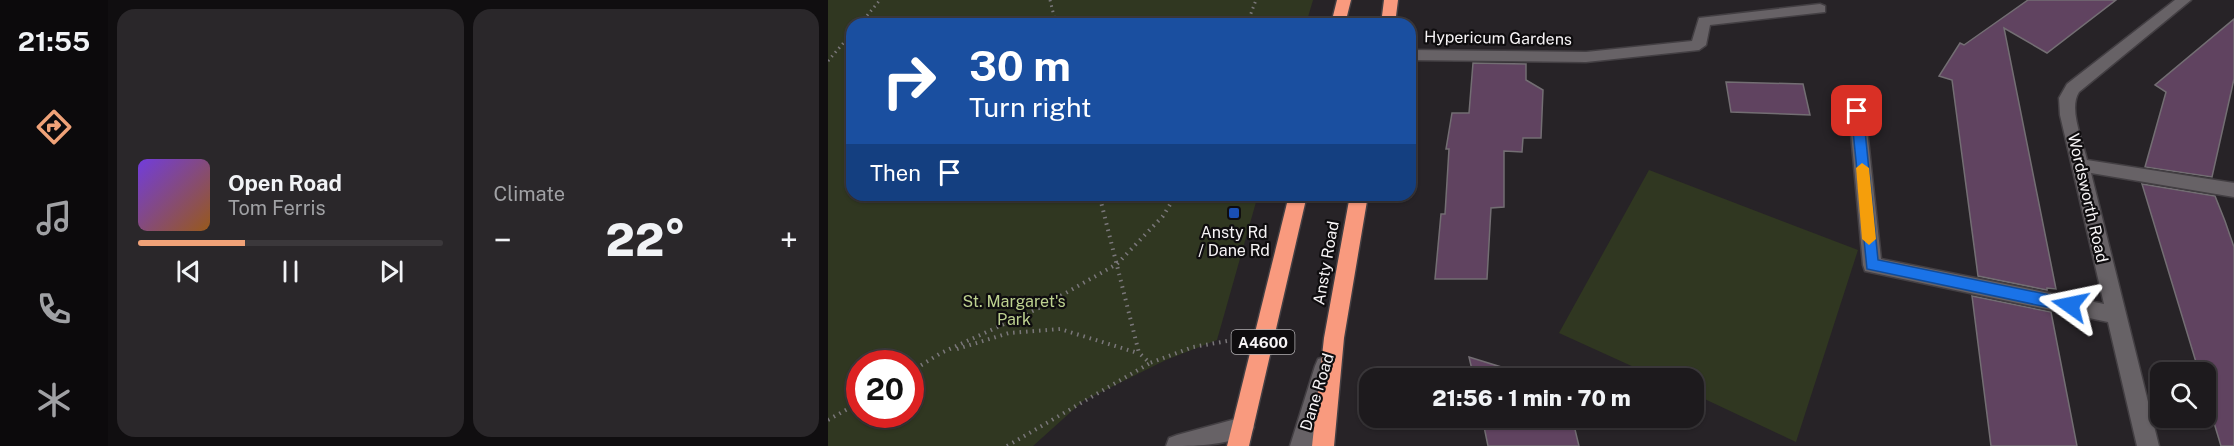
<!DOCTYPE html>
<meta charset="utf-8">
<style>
:root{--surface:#1d1a1d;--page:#2a272a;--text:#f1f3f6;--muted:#a0a1a4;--line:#3b383b;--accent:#f0a278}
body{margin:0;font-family:"Public Sans",sans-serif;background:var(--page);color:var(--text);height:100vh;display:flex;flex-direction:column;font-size:22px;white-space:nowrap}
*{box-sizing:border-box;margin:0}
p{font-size:20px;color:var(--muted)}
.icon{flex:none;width:33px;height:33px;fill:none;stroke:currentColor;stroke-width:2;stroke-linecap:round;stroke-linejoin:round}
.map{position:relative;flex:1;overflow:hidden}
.side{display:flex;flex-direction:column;gap:9px;padding:9px;background:#100e10;width:720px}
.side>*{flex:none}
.hud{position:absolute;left:18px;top:18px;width:570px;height:183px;border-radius:18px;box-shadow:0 2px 4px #0004,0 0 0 2px var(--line);background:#1a4fa0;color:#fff;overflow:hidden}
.buttons{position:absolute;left:1322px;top:362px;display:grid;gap:12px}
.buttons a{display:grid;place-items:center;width:66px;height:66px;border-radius:12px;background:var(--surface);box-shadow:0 2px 4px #0004,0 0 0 2px var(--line);font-size:30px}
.speed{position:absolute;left:18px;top:350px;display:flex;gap:12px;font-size:30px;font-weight:700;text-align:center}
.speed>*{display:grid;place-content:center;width:78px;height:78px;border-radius:50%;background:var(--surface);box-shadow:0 2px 4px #0004,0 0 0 2px var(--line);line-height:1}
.speed .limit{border:9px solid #d22;background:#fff;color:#111}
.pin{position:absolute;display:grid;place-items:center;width:51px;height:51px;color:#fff;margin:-26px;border-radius:12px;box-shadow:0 3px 9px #0006}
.me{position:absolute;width:66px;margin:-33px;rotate:282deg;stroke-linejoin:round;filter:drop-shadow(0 0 4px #0008)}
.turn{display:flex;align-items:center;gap:21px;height:126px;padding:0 24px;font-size:27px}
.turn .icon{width:78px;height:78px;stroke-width:2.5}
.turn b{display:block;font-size:42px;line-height:51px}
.then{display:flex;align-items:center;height:57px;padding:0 24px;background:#0003;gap:12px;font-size:22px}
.big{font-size:45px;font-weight:800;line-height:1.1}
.side .tile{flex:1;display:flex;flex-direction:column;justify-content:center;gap:9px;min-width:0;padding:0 21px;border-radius:18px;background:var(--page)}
.song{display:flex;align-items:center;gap:18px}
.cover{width:72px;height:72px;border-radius:9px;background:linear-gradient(135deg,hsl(260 70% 55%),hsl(30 70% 35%))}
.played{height:6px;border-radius:3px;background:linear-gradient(90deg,var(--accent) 35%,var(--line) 35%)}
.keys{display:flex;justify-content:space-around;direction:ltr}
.heat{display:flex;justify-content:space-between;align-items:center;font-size:33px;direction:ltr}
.side .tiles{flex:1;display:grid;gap:9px;grid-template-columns:repeat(2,1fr)}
.trip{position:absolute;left:531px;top:368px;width:345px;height:60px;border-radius:18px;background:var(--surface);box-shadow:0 2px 4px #0004,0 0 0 2px var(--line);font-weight:800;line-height:60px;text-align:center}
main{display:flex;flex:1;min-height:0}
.tabs{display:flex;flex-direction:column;width:108px;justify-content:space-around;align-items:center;background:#0c0a0c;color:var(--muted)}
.tabs .icon{width:42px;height:42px}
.tabs .active{color:var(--accent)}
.tabs b{font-size:27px;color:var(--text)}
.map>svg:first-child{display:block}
.green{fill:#303721;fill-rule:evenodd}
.building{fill:#604360;stroke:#736e73;stroke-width:1.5}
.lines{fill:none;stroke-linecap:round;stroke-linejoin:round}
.minor-casing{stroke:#433f43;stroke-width:3}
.highway-casing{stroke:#433f43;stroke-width:3}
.path-far1{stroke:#7a777a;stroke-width:3;stroke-dasharray:1.5 4;stroke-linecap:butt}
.path{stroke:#7a777a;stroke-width:4;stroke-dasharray:1.5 5;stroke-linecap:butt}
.minor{fill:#676266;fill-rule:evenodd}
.highway{fill:#f99a7e;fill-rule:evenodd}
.route{fill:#1a73e8;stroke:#114b97;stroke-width:1.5}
.slow{fill:#f59e0b}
.transit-dot{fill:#1a4fb4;stroke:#0f0d0f;stroke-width:2}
.labels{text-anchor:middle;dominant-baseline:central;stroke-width:4.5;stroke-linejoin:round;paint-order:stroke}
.shield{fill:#0f0d0f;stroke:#b1afb1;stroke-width:1.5}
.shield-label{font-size:15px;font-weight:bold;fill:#f7f4f6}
.street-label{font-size:16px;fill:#f7f4f6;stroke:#0f0d0f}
.poi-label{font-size:16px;fill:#f7f4f6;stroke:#0f0d0f}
.park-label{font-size:16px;fill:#bed290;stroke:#0f0d0f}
</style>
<main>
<nav class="tabs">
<b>21:55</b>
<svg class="icon active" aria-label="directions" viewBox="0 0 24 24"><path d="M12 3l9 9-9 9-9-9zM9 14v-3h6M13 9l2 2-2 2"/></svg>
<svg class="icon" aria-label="music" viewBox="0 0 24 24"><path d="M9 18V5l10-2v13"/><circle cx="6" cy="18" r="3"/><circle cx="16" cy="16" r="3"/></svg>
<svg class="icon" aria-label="phone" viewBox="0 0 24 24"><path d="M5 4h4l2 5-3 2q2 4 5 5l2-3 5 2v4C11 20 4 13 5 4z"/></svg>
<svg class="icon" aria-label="climate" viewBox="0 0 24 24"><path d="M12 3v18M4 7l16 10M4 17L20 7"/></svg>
</nav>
<section class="side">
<div class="tiles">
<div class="tile">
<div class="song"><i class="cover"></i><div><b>Open Road</b><p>Tom Ferris</p></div></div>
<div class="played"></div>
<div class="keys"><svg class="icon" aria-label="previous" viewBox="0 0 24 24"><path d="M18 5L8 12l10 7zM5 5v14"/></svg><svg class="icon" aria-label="pause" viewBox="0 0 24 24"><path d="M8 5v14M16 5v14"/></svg><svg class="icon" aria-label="next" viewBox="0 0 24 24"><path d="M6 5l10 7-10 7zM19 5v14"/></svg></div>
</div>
<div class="tile"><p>Climate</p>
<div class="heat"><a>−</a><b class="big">22°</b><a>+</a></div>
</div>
</div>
</section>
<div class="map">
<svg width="1406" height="446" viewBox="0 0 1406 446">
<rect width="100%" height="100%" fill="#272327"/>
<g class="green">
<path d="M0 0H485L478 24H24V195H430L389 340 338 360 255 401 205 446H0ZM32 363H82V414H32Z"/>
<polygon points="821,170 1030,250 968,442 866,394 866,378 830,378 731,333"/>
</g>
<g class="building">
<polygon points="1200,0 1288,0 1219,53 1176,28 1228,289 1219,288 1219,290 1150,276 1124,80 1111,76 1132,43 1136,45"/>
<polygon points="1406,19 1406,79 1384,177 1317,167 1338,92 1327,85"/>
<polygon points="645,63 698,64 698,80 715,90 713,138 695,138 694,152 676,151 676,207 663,208 659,279 607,279 613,214 617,214 621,149 618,149 624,113 641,113"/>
<polygon points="898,82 975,84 982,115 903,112"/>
<polygon points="1314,184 1387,196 1397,221 1406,247 1406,446 1393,446 1377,393 1377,372 1371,372"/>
<polygon points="1144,296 1223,312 1249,446 1163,446"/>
<polygon points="641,357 709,378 646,378"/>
<polygon points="654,417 744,417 751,446 660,446"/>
</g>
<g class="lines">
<g class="minor-casing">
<g id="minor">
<path d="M1347 0H1363L1251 92C1240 109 1255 141 1259 160L1406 183V197L1263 173 1331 446H1309L1280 322 1037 271 1035 265 1021 111 1029 105 1037 111 1053 259 1276 304 1232 115 1231 98 1239 84Z"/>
<polygon points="992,4 997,6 997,12 882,25 878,45 871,50 758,62 582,60 582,50 758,52 864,41 871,18"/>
<polygon points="497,357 504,359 507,366 484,446 462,446 487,366 490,359"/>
<path d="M415 417 423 420 426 427 423 434C394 446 368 446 338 446L341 438 349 435Z"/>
</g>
</g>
<g class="highway-casing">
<g id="highway">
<polygon points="509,0 523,0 517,24 503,24"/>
<polygon points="556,0 570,0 567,24 553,24"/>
<polygon points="461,195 479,195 421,446 399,446"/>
<polygon points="522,195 540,195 516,338 506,446 484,446 496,338"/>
</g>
</g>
<g class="path-far1">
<polyline points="222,0 228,24"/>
<polyline points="32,24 52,0"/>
<polyline points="419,24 428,0"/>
<polyline points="0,61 24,33"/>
<polyline points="271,195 272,200"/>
<polyline points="345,200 348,195"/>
</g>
<g class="path">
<polyline points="272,198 311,353 322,363 365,347 405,340"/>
<polyline points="129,349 181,333 232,329 310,353"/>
<polyline points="82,372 113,353 211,308 289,264 335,216 346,198"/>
<polyline points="0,420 32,402"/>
<polyline points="179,446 322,363"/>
</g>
<use href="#minor" class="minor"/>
<use href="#highway" class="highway"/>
</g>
<polygon class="route" points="1029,106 1035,111 1050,260 1242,299 1249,305 1247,310 1242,312 1039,269 1023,111"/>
<polygon class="slow" points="1034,163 1041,168 1048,239 1041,245 1034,239 1028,168"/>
<rect class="transit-dot" x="400" y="207" width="12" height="12" rx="3"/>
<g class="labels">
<rect class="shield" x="403.5" y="330" width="63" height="24" rx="4.5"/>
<g class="shield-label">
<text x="435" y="342">A4600</text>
</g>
<g class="street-label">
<text transform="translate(670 38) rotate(1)">Hypericum Gardens</text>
<text transform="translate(1260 198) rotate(77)">Wordsworth Road</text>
<text transform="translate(498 263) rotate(-80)">Ansty Road</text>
<text transform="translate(489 392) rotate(-73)">Dane Road</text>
</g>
<g class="poi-label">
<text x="406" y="232">Ansty Rd<tspan x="406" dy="18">/ Dane Rd</tspan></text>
</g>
<g class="park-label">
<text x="186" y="301">St. Margaret's<tspan x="186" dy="18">Park</tspan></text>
</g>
</g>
</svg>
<div class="buttons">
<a><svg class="icon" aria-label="search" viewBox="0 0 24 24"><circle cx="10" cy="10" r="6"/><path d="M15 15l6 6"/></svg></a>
</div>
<div class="speed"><div class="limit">20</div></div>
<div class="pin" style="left:1029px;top:111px;background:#d93025"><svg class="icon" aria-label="arrive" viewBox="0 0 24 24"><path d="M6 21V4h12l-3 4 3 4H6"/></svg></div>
<svg class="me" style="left:1242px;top:305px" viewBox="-20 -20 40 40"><path d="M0-17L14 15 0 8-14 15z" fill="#1a73e8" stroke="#fff" stroke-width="4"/></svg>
<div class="trip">21:56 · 1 min · 70 m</div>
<div class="hud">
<div class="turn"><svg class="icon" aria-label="right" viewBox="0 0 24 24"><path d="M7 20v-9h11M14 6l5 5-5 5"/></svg><div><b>30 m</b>Turn right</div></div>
<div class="then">Then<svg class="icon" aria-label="arrive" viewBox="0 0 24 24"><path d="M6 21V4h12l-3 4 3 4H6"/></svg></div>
</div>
</div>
</main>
